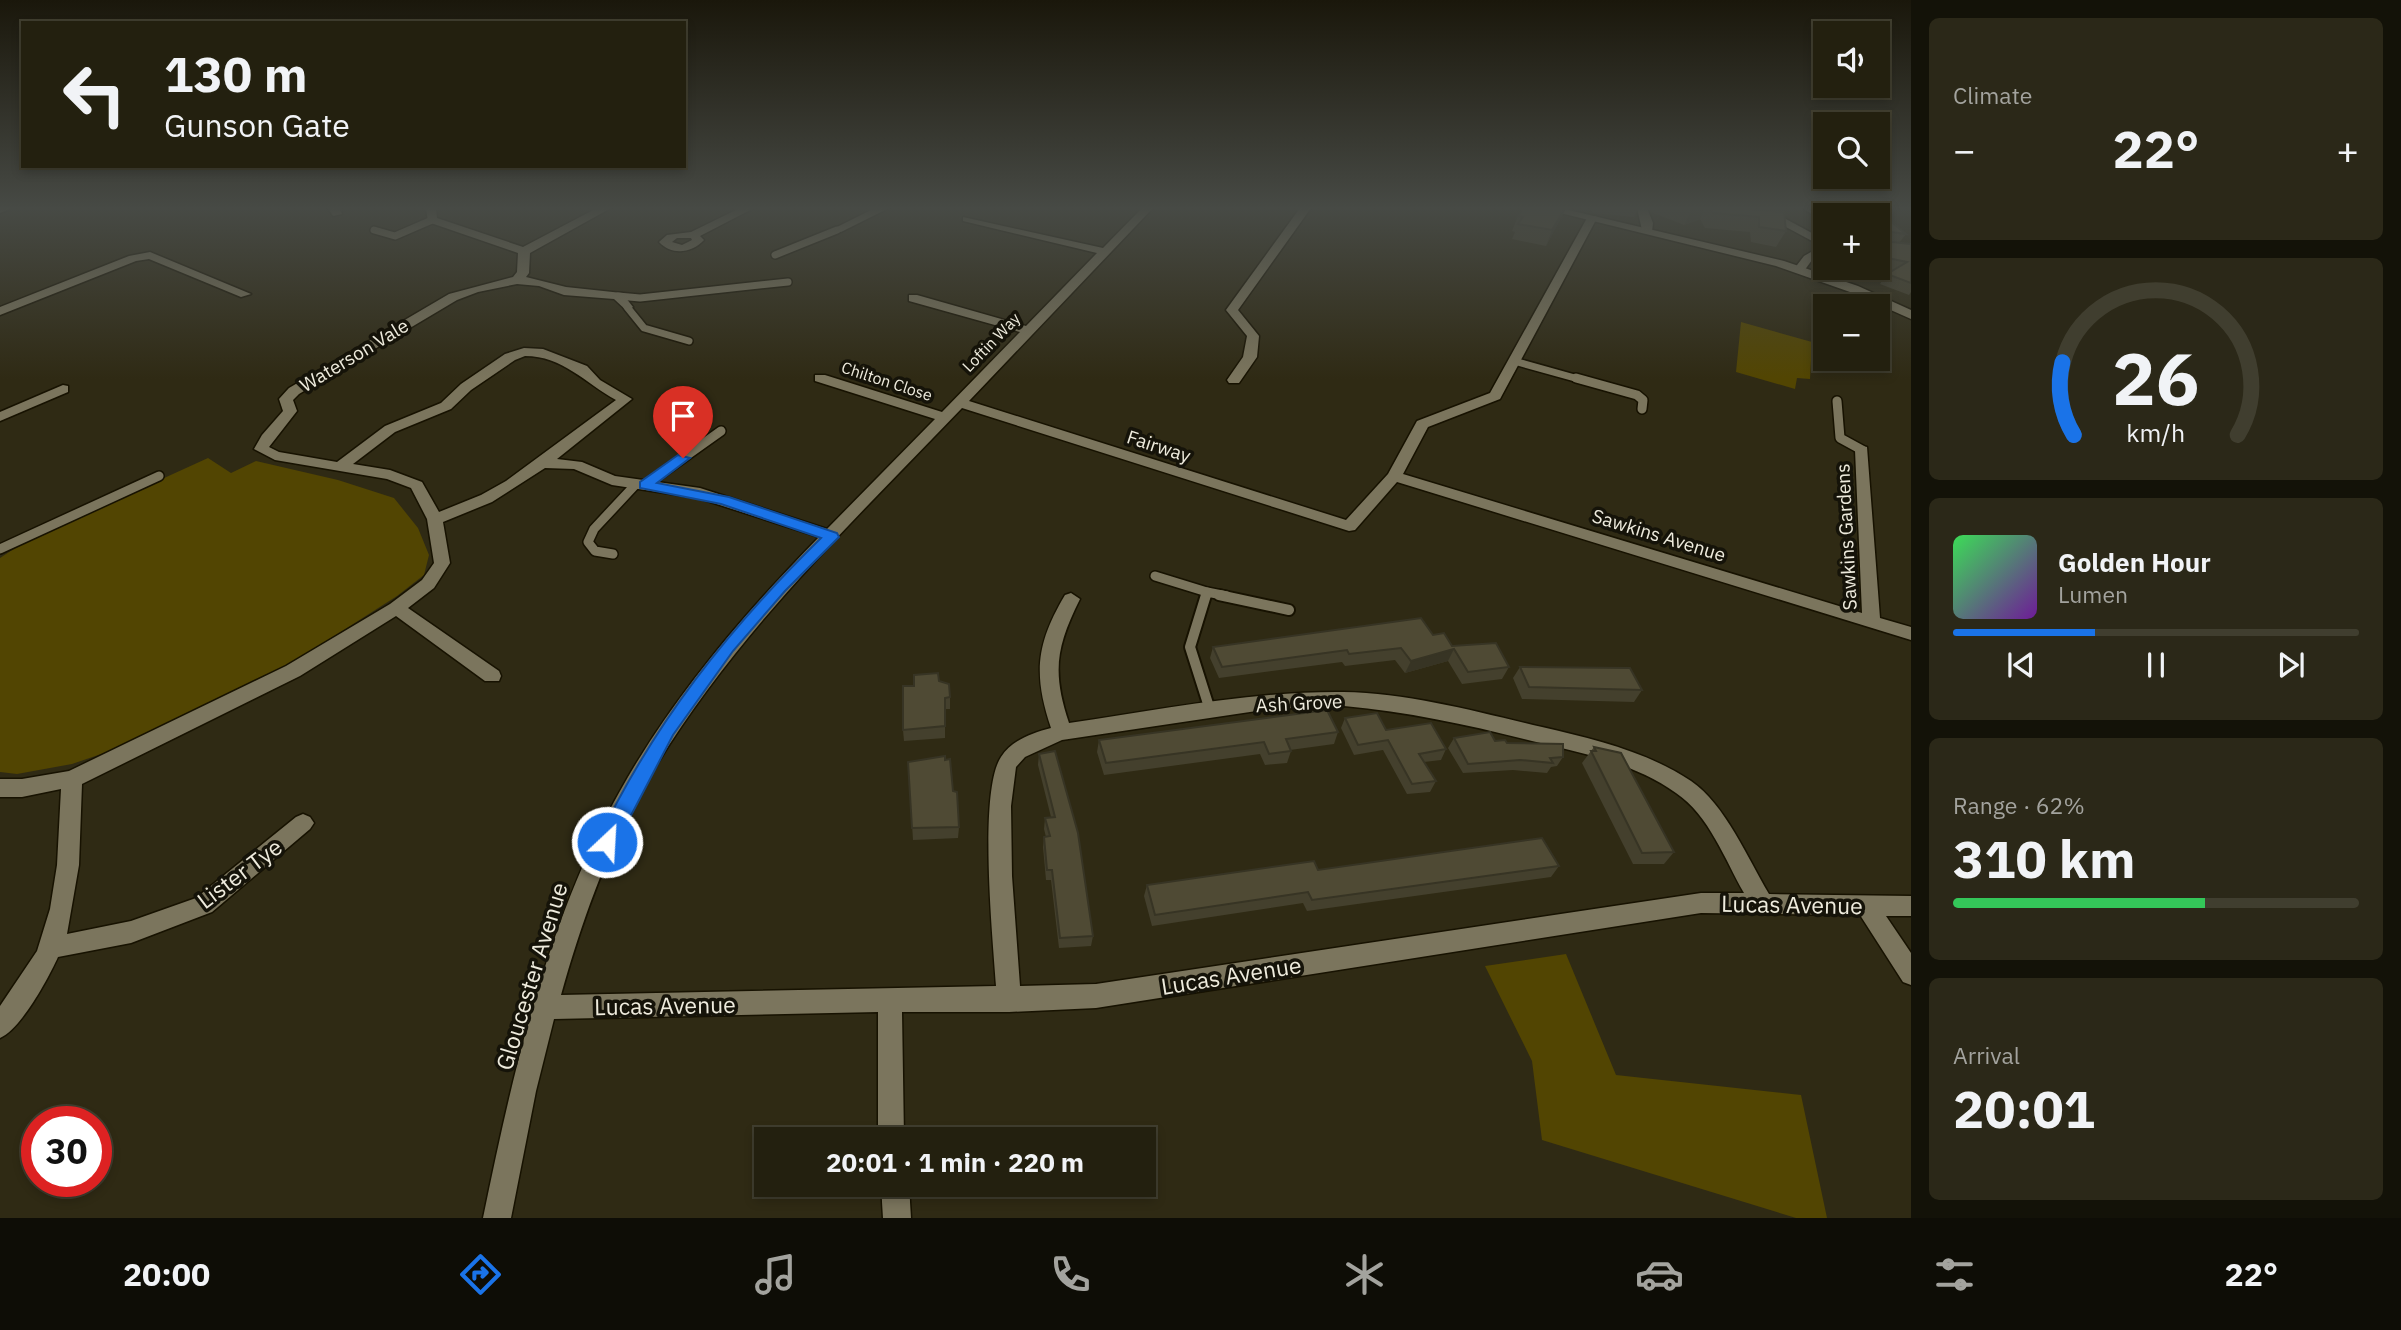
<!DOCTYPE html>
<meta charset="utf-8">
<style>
:root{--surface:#23200f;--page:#2b2818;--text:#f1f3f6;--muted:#a3a39e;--line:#403e2f;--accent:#1a73e8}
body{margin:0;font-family:"IBM Plex Sans",sans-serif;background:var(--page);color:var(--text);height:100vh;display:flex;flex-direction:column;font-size:26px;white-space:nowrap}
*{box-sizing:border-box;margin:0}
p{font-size:23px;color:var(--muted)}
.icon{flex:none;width:38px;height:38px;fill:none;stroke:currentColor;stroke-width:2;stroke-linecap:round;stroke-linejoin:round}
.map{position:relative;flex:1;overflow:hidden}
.drawer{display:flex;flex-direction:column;gap:18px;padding:18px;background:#131208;width:490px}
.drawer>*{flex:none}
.banner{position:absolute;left:21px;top:21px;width:665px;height:147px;border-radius:0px;box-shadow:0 4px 10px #0003,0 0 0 2px var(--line);background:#23200f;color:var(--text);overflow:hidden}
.tools{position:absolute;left:1813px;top:21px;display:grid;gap:14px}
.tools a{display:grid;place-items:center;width:77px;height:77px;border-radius:0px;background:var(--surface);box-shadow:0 4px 10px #0003,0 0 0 2px var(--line);font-size:35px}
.speed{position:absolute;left:21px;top:1106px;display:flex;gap:14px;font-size:35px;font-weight:700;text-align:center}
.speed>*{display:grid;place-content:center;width:91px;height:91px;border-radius:50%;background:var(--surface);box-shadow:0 4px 10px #0003,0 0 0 2px var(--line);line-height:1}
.speed .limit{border:10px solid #d22;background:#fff;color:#111}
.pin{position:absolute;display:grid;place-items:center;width:60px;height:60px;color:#fff;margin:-72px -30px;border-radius:50% 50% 50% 0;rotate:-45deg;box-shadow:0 0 7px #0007}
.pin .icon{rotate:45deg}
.me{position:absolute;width:77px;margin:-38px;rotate:25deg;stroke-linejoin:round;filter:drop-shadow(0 0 5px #0008)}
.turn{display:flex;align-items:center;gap:24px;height:147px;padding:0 28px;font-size:32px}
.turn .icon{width:91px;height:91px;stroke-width:2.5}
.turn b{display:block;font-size:49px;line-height:60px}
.big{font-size:52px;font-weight:700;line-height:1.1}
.drawer .widget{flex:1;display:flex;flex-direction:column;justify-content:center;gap:10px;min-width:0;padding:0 24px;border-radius:10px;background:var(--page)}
.drawer .dial{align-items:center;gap:0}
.dial svg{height:182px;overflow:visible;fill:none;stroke:var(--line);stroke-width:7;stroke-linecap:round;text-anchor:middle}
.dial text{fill:var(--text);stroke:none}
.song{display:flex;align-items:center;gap:21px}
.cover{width:84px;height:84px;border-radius:10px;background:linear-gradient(135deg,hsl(130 70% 55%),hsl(280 70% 35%))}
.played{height:7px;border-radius:4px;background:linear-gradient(90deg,var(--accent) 35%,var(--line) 35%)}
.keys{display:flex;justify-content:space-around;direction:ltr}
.heat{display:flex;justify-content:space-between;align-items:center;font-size:38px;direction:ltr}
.charge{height:10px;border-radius:5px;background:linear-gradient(90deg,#34c759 62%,var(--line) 0)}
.trip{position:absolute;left:754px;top:1127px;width:402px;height:70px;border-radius:0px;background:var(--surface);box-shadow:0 4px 10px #0003,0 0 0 2px var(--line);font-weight:700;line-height:70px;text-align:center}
.tabs{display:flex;height:112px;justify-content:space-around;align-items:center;background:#0e0d06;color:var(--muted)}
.tabs .icon{width:49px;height:49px}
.tabs .active{color:var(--accent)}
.tabs b{font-size:32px;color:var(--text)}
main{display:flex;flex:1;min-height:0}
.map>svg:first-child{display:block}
.green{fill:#524502}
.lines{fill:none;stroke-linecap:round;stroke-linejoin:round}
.service-far2-casing{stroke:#171201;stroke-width:10}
.service-far1-casing{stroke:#171201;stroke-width:12}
.service-casing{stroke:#171201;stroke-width:14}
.minor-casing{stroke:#171201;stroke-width:3}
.secondary-casing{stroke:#171201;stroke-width:3}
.service-far2{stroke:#7b755d;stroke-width:7}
.service-far1{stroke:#7b755d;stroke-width:9}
.service{stroke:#7b755d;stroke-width:10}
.minor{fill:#7b755d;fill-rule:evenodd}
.secondary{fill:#7b755d;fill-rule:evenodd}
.wall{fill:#44402d}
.shaded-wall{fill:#373424}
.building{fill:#4f4a34;stroke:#373424;stroke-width:2}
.route{fill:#1a73e8;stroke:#114b97;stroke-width:2}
.labels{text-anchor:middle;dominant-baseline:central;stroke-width:7;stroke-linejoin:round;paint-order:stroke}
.far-street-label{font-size:16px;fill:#eeebdd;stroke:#151309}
.street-label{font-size:19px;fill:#eeebdd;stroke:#151309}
.near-street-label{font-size:23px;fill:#eeebdd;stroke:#151309}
</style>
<main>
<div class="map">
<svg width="1911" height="1218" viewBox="0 0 1911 1218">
<rect width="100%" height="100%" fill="#2f2a14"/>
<g class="green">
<polygon points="1741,322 1812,342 1810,379 1797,378 1795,389 1736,372"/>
<polygon points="208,458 231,473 256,461 338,480 394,498 418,528 429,555 424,575 397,596 289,665 116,749 72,764 17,774 0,772 0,558 26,541"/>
<polygon points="1566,954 1616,1075 1801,1095 1827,1218 1796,1218 1542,1140 1532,1061 1485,966"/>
</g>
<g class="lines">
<g class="service-far2-casing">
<g id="service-far2">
<polyline points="1773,216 1825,244"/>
<polyline points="374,230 395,236 432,220"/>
<polyline points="775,255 837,230"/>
<polyline points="618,296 640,298 788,282"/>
<polyline points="627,307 644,328 689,341"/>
<polyline points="1514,361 1582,380"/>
</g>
</g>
<g class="service-far1-casing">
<g id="service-far1">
<polyline points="1576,378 1637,395 1643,400 1642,409"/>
<polyline points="1837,401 1840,438 1862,450"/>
<polyline points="645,485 721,431"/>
<polyline points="0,549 159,476"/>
<polyline points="613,554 595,551 588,542 594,529 636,484"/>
<polyline points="1155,576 1207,592"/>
<polyline points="1206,596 1207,592 1227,596"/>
</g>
</g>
<g class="service-casing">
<g id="service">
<polyline points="1206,595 1190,647 1210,710"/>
<polyline points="1219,595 1289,610"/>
</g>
</g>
<g class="minor-casing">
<g id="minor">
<polygon points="328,208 339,208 342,214 333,216"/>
<path d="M426 208H436L437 218 523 247 597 208H611L530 253 529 273 526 277 566 287 622 293 633 307 627 311 614 299 564 295 539 286 517 284 478 292 457 300 299 394 293 400 297 411 269 447 279 452 337 462 385 426 441 403 461 384 505 354 524 348 543 349 587 366 600 380 632 399 557 459 582 462 615 476 700 488 827 529 935 419 815 381V375H825L942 412 1020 332 909 301V295H917L1026 326 1097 253 963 221V217L1103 248 1142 208H1153L969 401 1346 520 1388 474 1417 421 1490 393 1587 218 1596 216 1597 218 1500 399 1428 427 1403 474 1862 613 1855 450 1862 446 1867 447 1880 618 1911 627V640L1397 482 1355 530 1349 531 962 408C847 528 726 642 643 788 606 852 581 924 561 995L996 986C993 940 978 792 1001 757 1012 740 1032 733 1051 728 1033 674 1036 644 1065 595L1071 593 1080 599C1056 647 1052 672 1069 723 1159 710 1252 691 1343 692 1410 693 1477 712 1542 727 1593 739 1646 751 1691 781 1725 804 1748 859 1769 894L1911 896V916H1886L1911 953V985L1903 982 1860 915 1701 913 1096 1008 1009 1012H902L904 1139H878V1012L554 1019 536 1091 511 1218H483C514 1067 549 911 628 777 680 688 747 611 819 537L698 498 612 485 574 469 545 468 492 502 443 522 450 563 434 588 408 608 499 671 501 676 499 681H485L396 616 300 676 82 784 79 865 67 934 131 921 196 898 296 817 303 814 310 817 314 823 310 829 212 912 131 943 58 957C48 979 21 1029 0 1038V1006L37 951 50 909 57 865 61 789 22 797H0V779H22L69 771 286 666 390 604 422 580 434 563 427 519 411 488 387 479 275 460 254 449 262 435 283 411 279 399 289 388 449 294 513 277 517 272 518 253 428 222ZM525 356C563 356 585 383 616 400L506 481 481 495 439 512 422 482 390 470 353 464 395 432 451 409 471 390 515 360ZM1344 706C1409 712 1469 725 1532 741 1582 753 1634 763 1676 793 1709 815 1725 860 1744 893H1701L1096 984 1020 986 1012 876 1011 806 1016 767 1025 757 1062 740 1270 709Z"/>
<path d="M740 208H754L700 236 704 240C692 253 672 256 659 242L667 235 691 232ZM677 238H691L692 240 682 245 672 242Z"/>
<polygon points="875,208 889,208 841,232 831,230"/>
<polygon points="1300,208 1311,208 1238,310 1259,336 1257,357 1239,383 1229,383 1227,380 1243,357 1247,336 1226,310"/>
<polygon points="1637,208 1647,208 1653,223 1652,232 1642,230"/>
<polygon points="1802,208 1815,208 1827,215 1825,222"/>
<polygon points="1825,244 1825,252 1812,260 1804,271 1796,271 1794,269 1804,256"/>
<polygon points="150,252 251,294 241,297 149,259 136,261 0,315 0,307 129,256"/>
<polygon points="63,385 68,386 68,392 0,421 0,412"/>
<polygon points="881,1185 909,1185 911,1218 883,1218"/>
</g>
</g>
<g class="secondary-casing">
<g id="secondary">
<polygon points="0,208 12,208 0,213"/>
<polygon points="1540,208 1560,208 1784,261 1858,286 1911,310 1911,319 1850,292 1776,266"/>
</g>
</g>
<use href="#service-far2" class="service-far2"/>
<use href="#service-far1" class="service-far1"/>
<use href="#service" class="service"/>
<use href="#minor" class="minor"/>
<use href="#secondary" class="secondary"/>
</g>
<g class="wall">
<polygon points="1523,208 1566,208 1546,246 1512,239 1515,232 1512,231 1518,216"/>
<polygon points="1590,208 1638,208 1634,217 1593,213"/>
<polygon points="1649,208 1752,208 1753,210 1767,211 1757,208 1778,208 1775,212 1786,231 1776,247 1751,242 1750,232 1705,228 1700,219 1684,225 1651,212"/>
<polygon points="1828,208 1874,208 1906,234 1899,243 1911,244 1911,292 1909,295 1880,284 1887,274 1893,270 1878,268 1878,215 1837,215"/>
<polygon points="1433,635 1452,646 1509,667 1502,679 1462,684 1448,661 1405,673 1395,660 1345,666 1342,662 1219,678 1210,658 1213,647"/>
<polygon points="1520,667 1642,690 1634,702 1522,699 1513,678"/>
<polygon points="939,681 950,697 950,709 945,709 945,738 904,741 903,730 914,686"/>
<polygon points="1345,718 1446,749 1441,760 1424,762 1436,781 1430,792 1407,794 1383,750 1354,755 1341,728"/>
<polygon points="1338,732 1334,744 1290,750 1291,751 1287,763 1265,765 1260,754 1104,775 1097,752 1099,740"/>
<polygon points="1454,738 1507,743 1563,757 1557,766 1551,767 1547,773 1513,770 1463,773 1448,748"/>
<polygon points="1594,747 1674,852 1664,864 1633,864 1582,763"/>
<polygon points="1039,754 1093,936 1091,946 1059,948 1051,880 1046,880 1043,847 1044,837 1046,837 1044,829 1045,818 1051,817 1038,765"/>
<polygon points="945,760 953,791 959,827 958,838 913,840 908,762"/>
<polygon points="1559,866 1551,877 1307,911 1303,903 1152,926 1144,896 1147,885 1318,870"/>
</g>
<g class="shaded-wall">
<polygon points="1565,208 1566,208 1562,216 1546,246 1552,230"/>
<polygon points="1695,208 1705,208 1700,219 1684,225 1692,209"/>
<polygon points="1454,649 1448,661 1405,673 1411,661"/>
</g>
<g class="building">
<polygon points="1523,208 1565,208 1552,230 1518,224 1523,217 1518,216"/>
<polygon points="1710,208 1752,208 1753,210 1784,212 1786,231 1759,227 1759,217 1713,213"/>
<polygon points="1846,208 1874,208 1906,234 1883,231 1883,241 1911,244 1911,283 1887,274 1907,262 1878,256 1878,215 1852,215 1851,212"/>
<polygon points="1421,618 1433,635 1444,633 1452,646 1496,643 1509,667 1468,672 1454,649 1411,661 1401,648 1349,654 1347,650 1222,667 1213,647"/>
<polygon points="1520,667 1630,668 1642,690 1529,687"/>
<polygon points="938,673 939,681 949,684 950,697 945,698 945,726 903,730 903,686 914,686 914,675"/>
<polygon points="1327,710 1338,732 1286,739 1291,751 1269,754 1264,742 1106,763 1099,740"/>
<polygon points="1377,713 1386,730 1431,723 1446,749 1419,754 1436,781 1412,784 1388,740 1358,745 1345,718"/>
<polygon points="1490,732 1495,741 1505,740 1507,743 1563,744 1563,757 1550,758 1553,763 1520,760 1468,764 1454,738"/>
<polygon points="1594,747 1621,753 1674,852 1642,853 1591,751 1596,751"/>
<polygon points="1055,751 1078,833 1093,936 1060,938 1052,870 1047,870 1044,837 1050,836 1045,818 1055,817 1039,754"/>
<polygon points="945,756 945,760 950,759 953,791 957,792 959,827 912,828 908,762"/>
<polygon points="1542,838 1559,866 1312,900 1308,892 1155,915 1147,885 1314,861 1318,870"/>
</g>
<linearGradient id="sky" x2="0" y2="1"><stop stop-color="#1a170b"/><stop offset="0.55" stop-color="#474a45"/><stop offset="1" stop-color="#474a45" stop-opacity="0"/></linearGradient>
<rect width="1911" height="379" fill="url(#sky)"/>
<path class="route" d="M678 455 690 458 657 483 729 497 837 533 839 537 785 591 733 651 673 735 614 848 607 851 600 848 597 842C653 724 728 629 821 538L721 504 640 488V482Z"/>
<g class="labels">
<g class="far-street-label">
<text transform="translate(991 342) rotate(-46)">Loftin Way</text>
<text transform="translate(887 381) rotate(18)">Chilton Close</text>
</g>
<g class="street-label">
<text transform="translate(354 355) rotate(-31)">Waterson Vale</text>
<text transform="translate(1159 446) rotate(18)">Fairway</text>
<text transform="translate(1659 535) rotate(17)">Sawkins Avenue</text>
<text transform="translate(1846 537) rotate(-93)">Sawkins Gardens</text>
<text transform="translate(1299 703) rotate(-3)">Ash Grove</text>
</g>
<g class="near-street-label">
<text transform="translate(239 873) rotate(-37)">Lister Tye</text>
<text transform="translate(1792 904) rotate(1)">Lucas Avenue</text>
<text transform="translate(1231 975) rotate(-9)">Lucas Avenue</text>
<text transform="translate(531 976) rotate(-73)">Gloucester Avenue</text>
<text transform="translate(665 1005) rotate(-1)">Lucas Avenue</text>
</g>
</g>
</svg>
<div class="tools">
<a><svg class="icon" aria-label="sound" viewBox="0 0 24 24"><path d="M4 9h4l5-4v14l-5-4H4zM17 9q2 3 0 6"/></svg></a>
<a><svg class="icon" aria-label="search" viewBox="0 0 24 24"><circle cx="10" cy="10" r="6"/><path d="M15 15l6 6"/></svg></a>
<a>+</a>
<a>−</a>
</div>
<div class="speed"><div class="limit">30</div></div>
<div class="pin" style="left:683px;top:458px;background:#d93025"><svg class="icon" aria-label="arrive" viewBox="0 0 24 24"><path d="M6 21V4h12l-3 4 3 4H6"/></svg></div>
<svg class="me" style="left:607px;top:842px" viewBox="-20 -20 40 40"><circle r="17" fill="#1a73e8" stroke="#fff" stroke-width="3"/><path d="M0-11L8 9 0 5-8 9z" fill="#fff"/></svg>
<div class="trip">20:01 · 1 min · 220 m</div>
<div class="banner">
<div class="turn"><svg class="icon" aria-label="left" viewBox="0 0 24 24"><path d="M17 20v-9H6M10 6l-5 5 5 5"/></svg><div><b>130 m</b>Gunson Gate</div></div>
</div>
</div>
<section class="drawer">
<div class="widget"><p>Climate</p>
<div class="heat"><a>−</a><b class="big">22°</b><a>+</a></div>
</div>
<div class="widget dial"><svg viewBox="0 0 100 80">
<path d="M14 69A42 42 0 1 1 86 69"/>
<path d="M14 69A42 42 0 0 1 9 37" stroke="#1a73e8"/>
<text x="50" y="56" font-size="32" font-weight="700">26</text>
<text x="50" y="72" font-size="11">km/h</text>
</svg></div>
<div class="widget">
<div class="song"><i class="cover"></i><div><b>Golden Hour</b><p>Lumen</p></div></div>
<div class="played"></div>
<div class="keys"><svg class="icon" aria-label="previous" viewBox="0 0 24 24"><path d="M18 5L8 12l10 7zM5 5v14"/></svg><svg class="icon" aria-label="pause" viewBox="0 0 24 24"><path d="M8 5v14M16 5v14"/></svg><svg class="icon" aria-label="next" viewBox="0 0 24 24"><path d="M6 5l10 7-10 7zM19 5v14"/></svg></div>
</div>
<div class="widget"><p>Range · 62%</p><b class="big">310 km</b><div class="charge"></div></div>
<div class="widget"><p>Arrival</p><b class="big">20:01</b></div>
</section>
</main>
<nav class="tabs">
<b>20:00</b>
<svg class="icon active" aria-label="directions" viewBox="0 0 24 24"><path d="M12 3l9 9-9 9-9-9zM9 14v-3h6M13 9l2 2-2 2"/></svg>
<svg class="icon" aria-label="music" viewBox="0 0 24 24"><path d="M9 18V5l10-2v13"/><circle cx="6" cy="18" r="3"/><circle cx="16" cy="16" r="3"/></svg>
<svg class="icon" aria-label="phone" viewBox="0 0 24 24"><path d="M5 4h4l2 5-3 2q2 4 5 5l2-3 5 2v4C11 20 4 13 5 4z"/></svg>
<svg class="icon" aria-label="climate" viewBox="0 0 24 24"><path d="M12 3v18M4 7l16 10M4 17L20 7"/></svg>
<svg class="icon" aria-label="car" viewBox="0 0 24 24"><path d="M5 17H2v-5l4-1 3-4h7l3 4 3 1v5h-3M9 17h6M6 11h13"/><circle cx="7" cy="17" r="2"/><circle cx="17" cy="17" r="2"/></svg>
<svg class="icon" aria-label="filters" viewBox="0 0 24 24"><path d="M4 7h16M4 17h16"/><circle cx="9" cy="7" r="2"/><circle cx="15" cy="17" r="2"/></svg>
<b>22°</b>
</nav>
